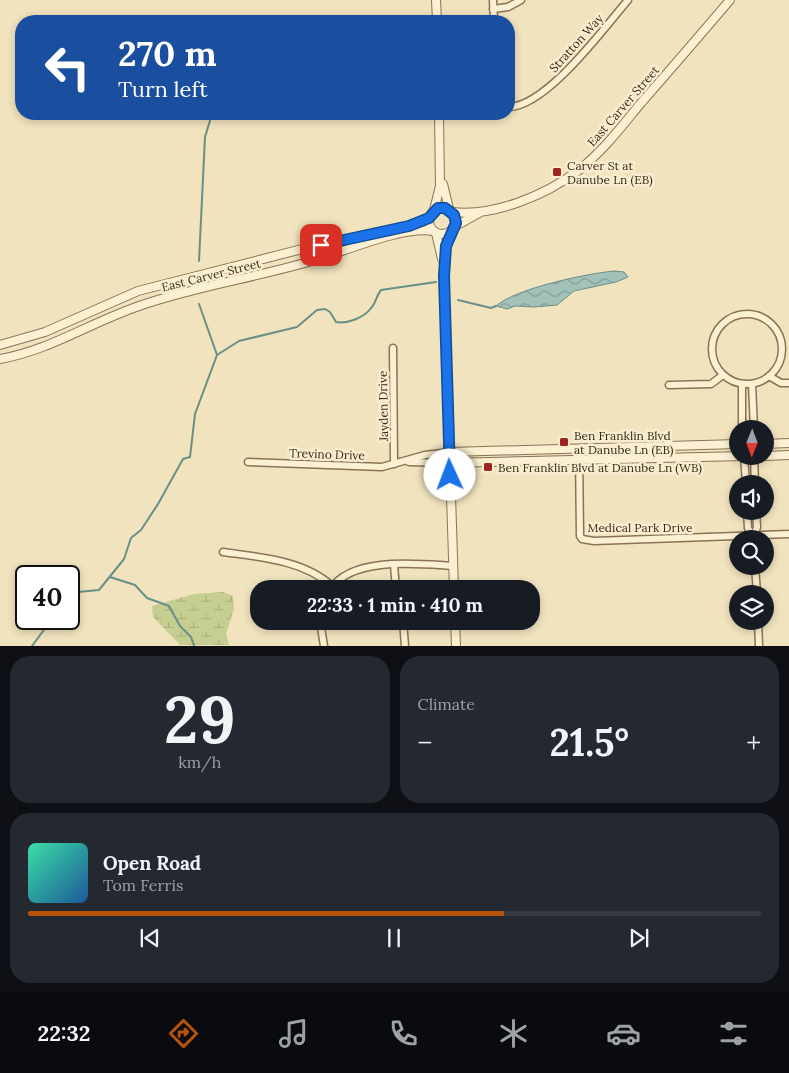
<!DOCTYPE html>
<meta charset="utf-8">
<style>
:root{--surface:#171b24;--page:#242831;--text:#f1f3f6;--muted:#9ea1a6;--line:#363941;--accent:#b45309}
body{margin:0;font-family:Lora,serif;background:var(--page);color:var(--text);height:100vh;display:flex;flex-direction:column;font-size:19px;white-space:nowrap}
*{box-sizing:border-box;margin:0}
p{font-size:16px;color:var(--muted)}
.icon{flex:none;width:28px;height:28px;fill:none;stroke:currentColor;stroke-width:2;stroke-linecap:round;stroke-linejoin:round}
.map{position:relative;height:646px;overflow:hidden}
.sheet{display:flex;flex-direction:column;gap:10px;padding:10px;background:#0d0f14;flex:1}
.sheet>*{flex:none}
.top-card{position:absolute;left:15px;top:15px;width:500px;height:105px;border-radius:20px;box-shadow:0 2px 8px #0003;background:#1a4fa0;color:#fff;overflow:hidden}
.needle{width:32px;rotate:181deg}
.fabs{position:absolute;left:729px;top:420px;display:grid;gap:10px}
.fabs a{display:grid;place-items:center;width:45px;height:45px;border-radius:50%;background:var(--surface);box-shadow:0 2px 8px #0003;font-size:25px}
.speed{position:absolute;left:15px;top:565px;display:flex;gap:10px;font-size:25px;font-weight:700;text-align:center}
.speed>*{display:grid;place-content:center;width:65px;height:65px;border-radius:50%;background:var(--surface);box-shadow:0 2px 8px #0003;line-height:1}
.speed .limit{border:2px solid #111;border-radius:8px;background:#fff;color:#111}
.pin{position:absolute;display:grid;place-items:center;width:42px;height:42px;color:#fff;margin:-21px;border-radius:10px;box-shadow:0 2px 8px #0006}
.me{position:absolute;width:55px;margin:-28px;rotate:358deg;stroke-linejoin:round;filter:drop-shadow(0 0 4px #0008)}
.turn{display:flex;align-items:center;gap:18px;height:105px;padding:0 20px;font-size:22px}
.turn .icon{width:65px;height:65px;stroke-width:2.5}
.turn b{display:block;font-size:35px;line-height:42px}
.big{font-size:38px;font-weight:700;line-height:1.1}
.sheet .card{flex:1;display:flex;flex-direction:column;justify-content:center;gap:8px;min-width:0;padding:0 18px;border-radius:20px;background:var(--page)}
.sheet .dial{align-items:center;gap:0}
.dial b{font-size:65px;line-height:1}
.song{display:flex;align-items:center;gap:15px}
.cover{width:60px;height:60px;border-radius:8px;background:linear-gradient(135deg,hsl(160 70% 55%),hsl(210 70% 35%))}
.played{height:5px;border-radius:2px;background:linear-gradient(90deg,var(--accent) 65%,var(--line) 65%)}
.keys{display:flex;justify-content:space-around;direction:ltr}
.heat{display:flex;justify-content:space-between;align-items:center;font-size:28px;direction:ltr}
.sheet .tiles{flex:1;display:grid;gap:10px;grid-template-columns:1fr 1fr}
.card:last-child{grid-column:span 2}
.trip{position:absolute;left:250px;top:580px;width:290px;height:50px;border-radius:20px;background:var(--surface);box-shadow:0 2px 8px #0003;font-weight:700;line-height:50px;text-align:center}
.menu{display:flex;height:80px;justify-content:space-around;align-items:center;background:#090b0e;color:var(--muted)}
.menu .icon{width:35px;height:35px}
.menu .current{color:var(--accent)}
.menu b{font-size:22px;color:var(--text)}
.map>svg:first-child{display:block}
.wetland{fill:url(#wetland-marsh)}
.water{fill:url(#water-waves);stroke:#689087}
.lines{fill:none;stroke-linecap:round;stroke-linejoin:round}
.stream{stroke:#689087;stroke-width:2}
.minor-casing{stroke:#8a7355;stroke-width:9}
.tertiary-casing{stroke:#8a7355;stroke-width:10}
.minor{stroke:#fbf0d1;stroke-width:6}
.tertiary{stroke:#fbf0d1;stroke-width:8}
.route-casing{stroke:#114b97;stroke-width:12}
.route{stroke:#1a73e8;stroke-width:9}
.poi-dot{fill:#9d2421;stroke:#f8edce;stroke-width:2}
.labels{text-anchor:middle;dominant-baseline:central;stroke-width:5;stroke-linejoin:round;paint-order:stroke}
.street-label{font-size:12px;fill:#382a1b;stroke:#f8edce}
.poi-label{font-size:12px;fill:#382a1b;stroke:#f8edce;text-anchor:start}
</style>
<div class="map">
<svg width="789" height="646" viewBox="0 0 789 646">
<defs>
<pattern id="wetland-marsh" width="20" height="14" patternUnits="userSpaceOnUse" patternTransform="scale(1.25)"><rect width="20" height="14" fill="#c6cf91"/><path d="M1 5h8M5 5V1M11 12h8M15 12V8" fill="none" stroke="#abb27c"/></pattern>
<pattern id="water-waves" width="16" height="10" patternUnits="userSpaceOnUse" patternTransform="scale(1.25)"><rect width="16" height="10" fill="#a2c2b9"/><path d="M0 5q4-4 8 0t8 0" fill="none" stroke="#859e96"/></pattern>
</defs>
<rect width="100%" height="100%" fill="#f1e3be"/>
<polygon class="wetland" points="223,592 233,596 234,609 226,634 229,645 180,645 153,617 152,606 194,594"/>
<path class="water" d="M615 271 624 272 628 277 616 282 574 291 557 305 534 307 515 306 507 309 496 306C514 289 588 273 615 271Z"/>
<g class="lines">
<g class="stream">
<polyline points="221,21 221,16"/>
<polyline points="199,261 205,137 212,114"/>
<polyline points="458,300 491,308 496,306"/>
<path d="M217 355 239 341 297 327 317 310 325 309 330 312 336 322C347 324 364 318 371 308 376 303 376 296 381 290L436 282"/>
<polyline points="110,577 135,585 147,598 169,606 180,626 191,637 194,646"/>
<polyline points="69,599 78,592 99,590 124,559 131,538 141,530 158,504 183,459 190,457 195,414 217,355 199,304"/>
<polyline points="32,646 52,619"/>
</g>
<g class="minor-casing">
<g id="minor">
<polyline points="493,0 494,21"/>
<polyline points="493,9 508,7 521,0"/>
<path d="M509 107C547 106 604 28 628 0"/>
<circle cx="747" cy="349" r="35"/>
<polyline points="393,348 394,464"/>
<polyline points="769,376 781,383 789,383"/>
<polyline points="752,384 754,429"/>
<polyline points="669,385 711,384 723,375"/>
<polyline points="742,429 742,384"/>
<polyline points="579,449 580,536 582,539 594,541 789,534"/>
<polyline points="744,456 746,484"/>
<polyline points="754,456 755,484"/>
<polyline points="248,462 382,467 425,455 450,452"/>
<polyline points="409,462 450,463"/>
<polyline points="747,511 748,528 753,537"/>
<polyline points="753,539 757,527 756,511"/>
<path d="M223 552C259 557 304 560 332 586"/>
<polyline points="394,565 396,589"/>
<polyline points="755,566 757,594"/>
<path d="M331 589C352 556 419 564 453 566"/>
<polyline points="320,621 324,646"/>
<polyline points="403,621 405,646"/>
<polyline points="758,621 759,646"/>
</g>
</g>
<g class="tertiary-casing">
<g id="tertiary">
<polyline points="436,0 437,21"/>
<polyline points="443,184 449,209"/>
<circle cx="442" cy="221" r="13"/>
<polyline points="434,210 440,186 439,114"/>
<path d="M452 212C494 217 546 195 579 170 603 151 622 126 641 103 671 69 701 34 730 0"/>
<polyline points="454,227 479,213"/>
<polyline points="451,232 446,246 444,276 454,589"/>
<polyline points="436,233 442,259"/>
<polyline points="0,345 45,332 138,291 306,248 399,229 429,218"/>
<path d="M0 359C51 350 93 321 142 305 198 286 258 277 315 260 346 251 402 226 433 231"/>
<polyline points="765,444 789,443"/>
<polyline points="450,452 738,444"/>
<polyline points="765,456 789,455"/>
<polyline points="450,463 744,456"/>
<polyline points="455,621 456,646"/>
</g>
</g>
<use href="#minor" class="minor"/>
<use href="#tertiary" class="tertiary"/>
</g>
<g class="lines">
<g class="route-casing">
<polyline id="route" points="321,245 409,226 429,218 438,208 445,208 454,215 456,223 446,246 444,276 450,475"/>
</g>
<use href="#route" class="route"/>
</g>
<g class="poi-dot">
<rect x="552" y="167" width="10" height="10" rx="2.5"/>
<rect x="559" y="437" width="10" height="10" rx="2.5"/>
<rect x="483" y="462" width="10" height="10" rx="2.5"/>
</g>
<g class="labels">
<g class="street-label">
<text transform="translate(576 43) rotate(-48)">Stratton Way</text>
<text transform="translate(623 106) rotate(-49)">East Carver Street</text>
<text transform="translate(211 275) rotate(-14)">East Carver Street</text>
<text transform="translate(383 406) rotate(-91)">Jayden Drive</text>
<text transform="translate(327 454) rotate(2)">Trevino Drive</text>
<text x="640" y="527">Medical Park Drive</text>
</g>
<g class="poi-label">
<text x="567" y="165">Carver St at<tspan x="567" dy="14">Danube Ln (EB)</tspan></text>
<text x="574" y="435">Ben Franklin Blvd<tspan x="574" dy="14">at Danube Ln (EB)</tspan></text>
<text x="498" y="467">Ben Franklin Blvd at Danube Ln (WB)</text>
</g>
</g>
</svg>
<div class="fabs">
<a><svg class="needle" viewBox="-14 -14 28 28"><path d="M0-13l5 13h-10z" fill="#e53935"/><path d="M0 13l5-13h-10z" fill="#9ea1a6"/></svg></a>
<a><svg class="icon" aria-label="sound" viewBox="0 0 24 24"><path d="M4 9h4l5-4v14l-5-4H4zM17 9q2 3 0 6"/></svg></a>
<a><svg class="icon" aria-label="search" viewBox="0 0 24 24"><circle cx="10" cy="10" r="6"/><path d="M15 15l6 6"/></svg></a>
<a><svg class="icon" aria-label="layers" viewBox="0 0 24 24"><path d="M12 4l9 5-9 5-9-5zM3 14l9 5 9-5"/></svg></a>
</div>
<div class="speed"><div class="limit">40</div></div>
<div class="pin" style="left:321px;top:245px;background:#d93025"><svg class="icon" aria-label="arrive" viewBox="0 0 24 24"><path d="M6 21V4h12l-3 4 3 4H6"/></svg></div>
<svg class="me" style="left:450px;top:475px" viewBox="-20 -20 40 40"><circle r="19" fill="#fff"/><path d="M0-13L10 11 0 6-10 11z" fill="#1a73e8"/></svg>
<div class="trip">22:33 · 1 min · 410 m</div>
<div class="top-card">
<div class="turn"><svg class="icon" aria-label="left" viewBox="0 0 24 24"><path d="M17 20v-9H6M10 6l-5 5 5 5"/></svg><div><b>270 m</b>Turn left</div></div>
</div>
</div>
<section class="sheet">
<div class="tiles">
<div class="card dial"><b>29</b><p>km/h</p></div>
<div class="card"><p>Climate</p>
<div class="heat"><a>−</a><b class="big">21.5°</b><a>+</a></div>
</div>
<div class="card">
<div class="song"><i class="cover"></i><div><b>Open Road</b><p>Tom Ferris</p></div></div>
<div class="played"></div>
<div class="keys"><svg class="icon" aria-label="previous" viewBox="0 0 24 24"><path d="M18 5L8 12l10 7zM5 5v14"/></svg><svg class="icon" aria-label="pause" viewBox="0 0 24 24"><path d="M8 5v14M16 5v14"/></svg><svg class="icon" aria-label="next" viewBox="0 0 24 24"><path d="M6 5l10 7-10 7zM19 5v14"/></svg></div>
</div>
</div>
</section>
<nav class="menu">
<b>22:32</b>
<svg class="icon current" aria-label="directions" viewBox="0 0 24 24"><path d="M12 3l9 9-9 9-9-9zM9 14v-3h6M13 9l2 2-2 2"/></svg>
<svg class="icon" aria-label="music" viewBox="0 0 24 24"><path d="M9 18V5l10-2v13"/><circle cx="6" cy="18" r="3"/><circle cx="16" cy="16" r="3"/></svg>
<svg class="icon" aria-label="phone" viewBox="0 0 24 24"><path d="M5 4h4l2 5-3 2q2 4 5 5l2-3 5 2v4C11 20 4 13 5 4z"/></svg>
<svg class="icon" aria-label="climate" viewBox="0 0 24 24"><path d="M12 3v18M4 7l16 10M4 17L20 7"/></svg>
<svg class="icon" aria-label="car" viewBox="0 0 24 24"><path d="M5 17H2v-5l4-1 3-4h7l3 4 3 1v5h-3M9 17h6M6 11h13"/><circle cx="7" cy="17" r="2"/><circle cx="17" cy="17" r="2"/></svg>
<svg class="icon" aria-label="filters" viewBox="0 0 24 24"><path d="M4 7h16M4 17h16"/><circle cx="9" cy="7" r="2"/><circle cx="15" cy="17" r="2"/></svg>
</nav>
